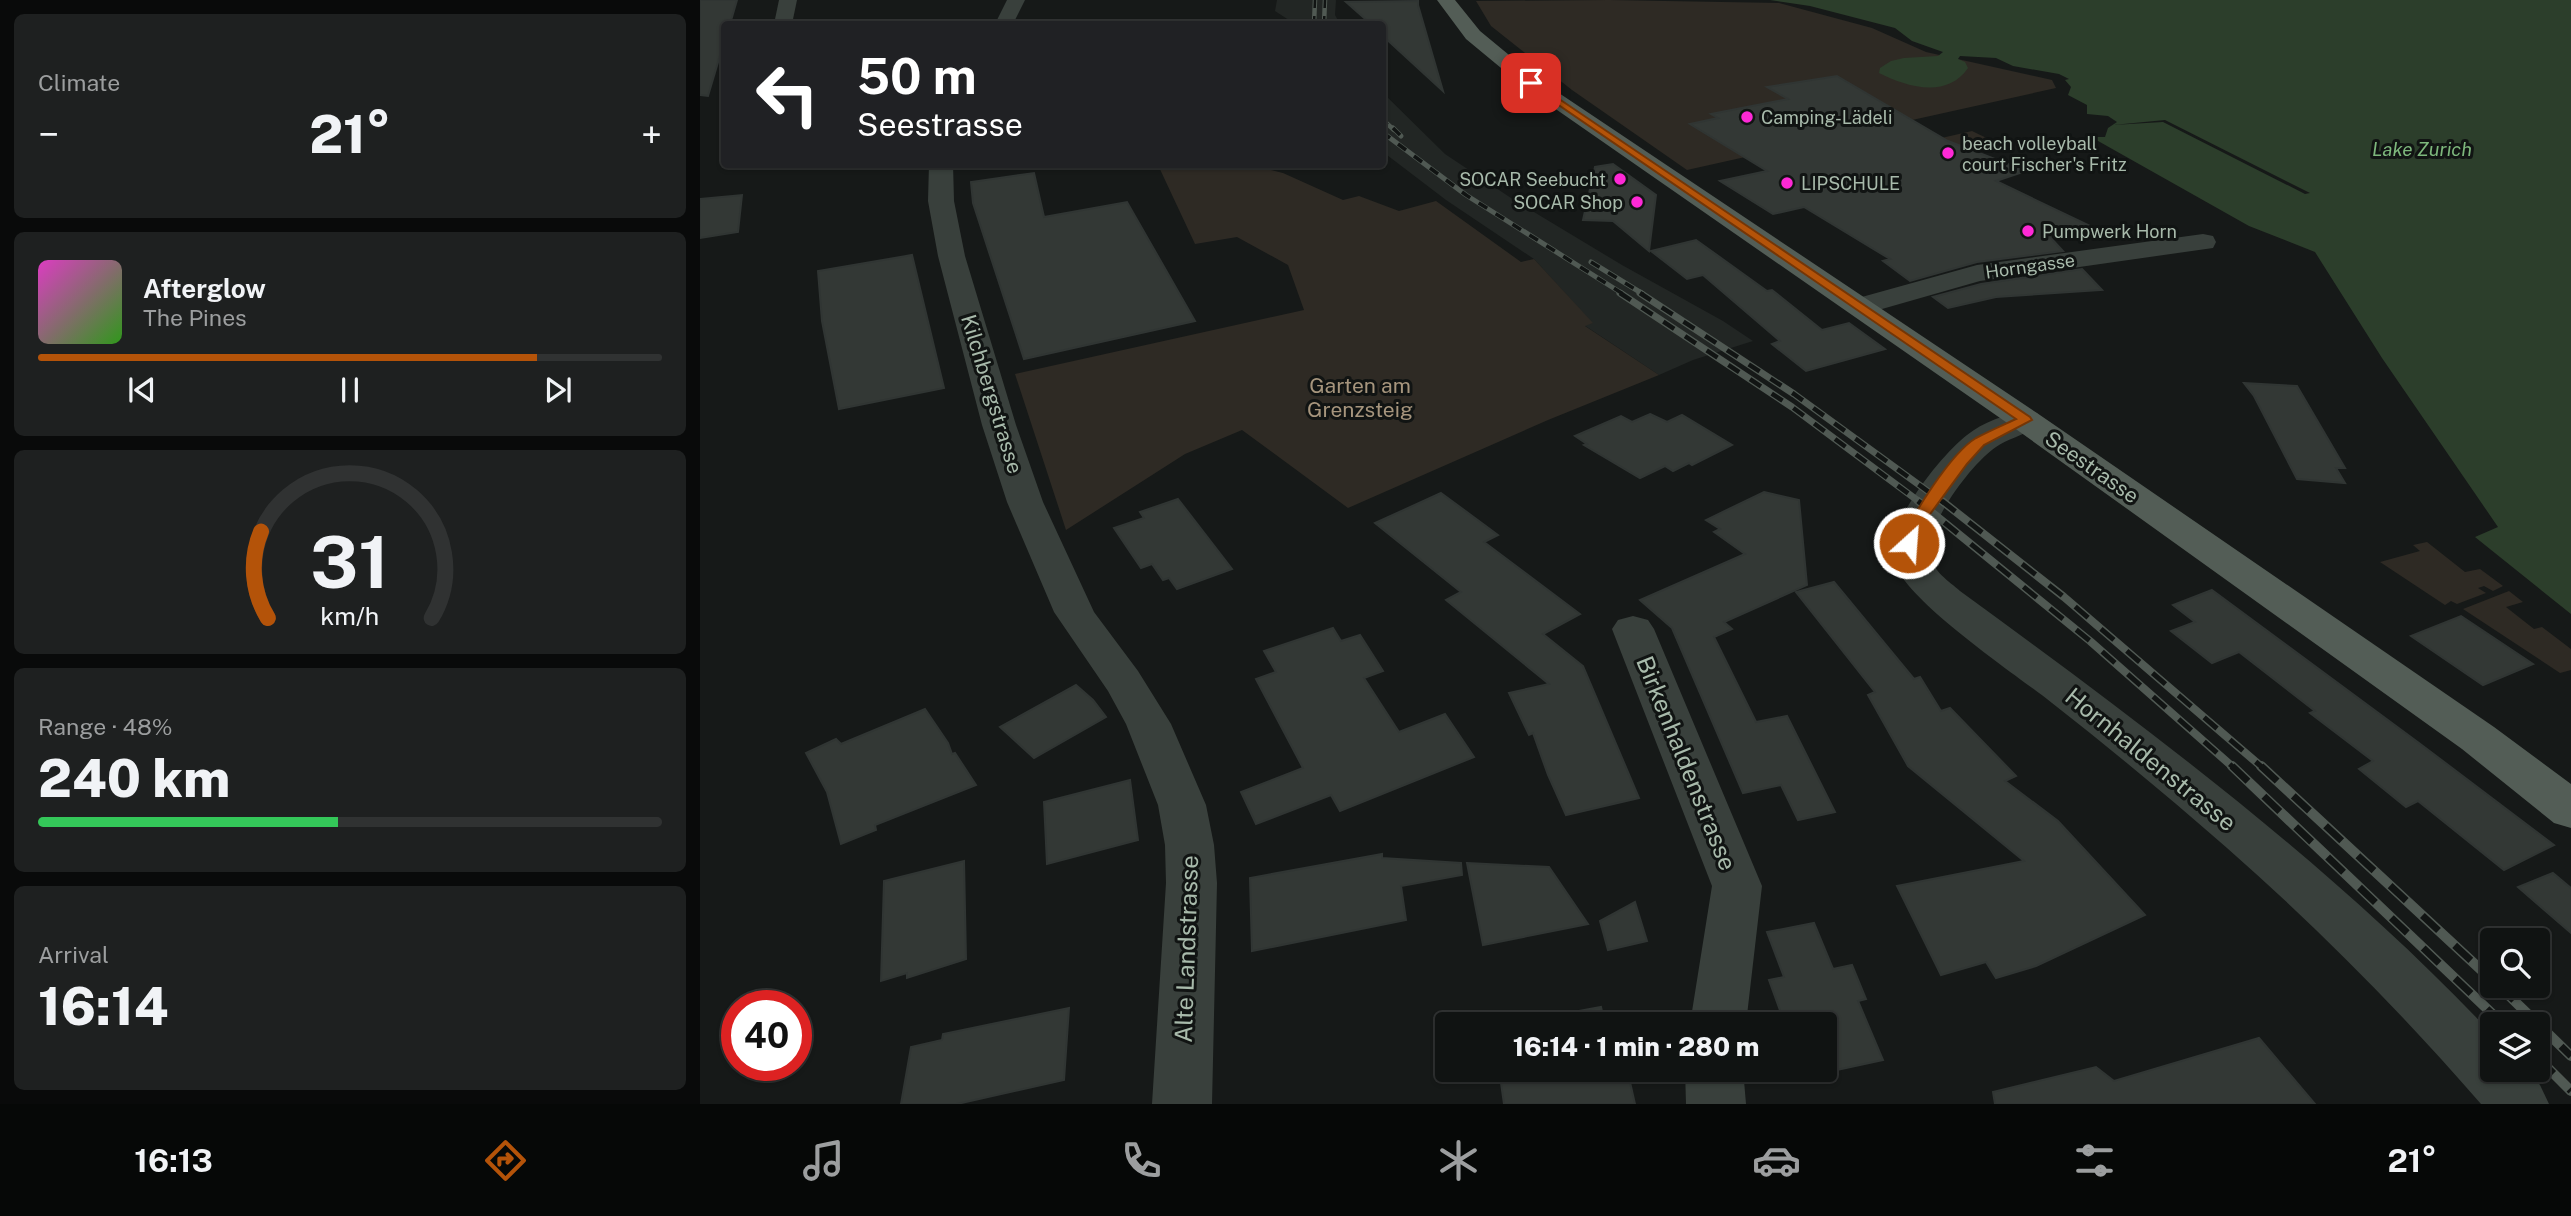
<!DOCTYPE html>
<meta charset="utf-8">
<style>
:root{--surface:#101312;--page:#1e2020;--text:#f1f3f6;--muted:#9c9e9f;--line:#303232;--accent:#b45309}
body{margin:0;font-family:"Public Sans",sans-serif;background:var(--page);color:var(--text);height:100vh;display:flex;flex-direction:column;font-size:26px;white-space:nowrap}
*{box-sizing:border-box;margin:0}
p{font-size:23px;color:var(--muted)}
.icon{flex:none;width:38px;height:38px;fill:none;stroke:currentColor;stroke-width:2;stroke-linecap:round;stroke-linejoin:round}
.map{position:relative;flex:1;overflow:hidden}
.panel{display:flex;flex-direction:column;gap:14px;padding:14px;background:#090a0a;width:700px}
.panel>*{flex:none}
.hud{position:absolute;left:21px;top:21px;width:665px;height:147px;border-radius:7px;box-shadow:0 2px 5px #0004,0 0 0 2px var(--line);background:#202124;color:#fff;overflow:hidden}
.tools{position:absolute;left:1780px;top:928px;display:grid;gap:14px}
.tools a{display:grid;place-items:center;width:70px;height:70px;border-radius:7px;background:var(--surface);box-shadow:0 2px 5px #0004,0 0 0 2px var(--line);font-size:35px}
.speed{position:absolute;left:21px;top:990px;display:flex;gap:14px;font-size:35px;font-weight:700;text-align:center}
.speed>*{display:grid;place-content:center;width:91px;height:91px;border-radius:50%;background:var(--surface);box-shadow:0 2px 5px #0004,0 0 0 2px var(--line);line-height:1}
.speed .limit{border:10px solid #d22;background:#fff;color:#111}
.pin{position:absolute;display:grid;place-items:center;width:60px;height:60px;color:#fff;margin:-30px;border-radius:14px;box-shadow:0 4px 10px #0006}
.me{position:absolute;width:77px;margin:-38px;rotate:26deg;stroke-linejoin:round;filter:drop-shadow(0 0 5px #0008)}
.turn{display:flex;align-items:center;gap:24px;height:147px;padding:0 21px;font-size:32px}
.turn .icon{width:91px;height:91px;stroke-width:2.5}
.turn b{display:block;font-size:49px;line-height:60px}
.big{font-size:52px;font-weight:800;line-height:1.1}
.panel .widget{flex:1;display:flex;flex-direction:column;justify-content:center;gap:10px;min-width:0;padding:0 24px;border-radius:10px;background:var(--page)}
.panel .dial{align-items:center;gap:0}
.dial svg{height:182px;overflow:visible;fill:none;stroke:var(--line);stroke-width:7;stroke-linecap:round;text-anchor:middle}
.dial text{fill:var(--text);stroke:none}
.song{display:flex;align-items:center;gap:21px}
.cover{width:84px;height:84px;border-radius:10px;background:linear-gradient(135deg,hsl(310 70% 55%),hsl(110 70% 35%))}
.played{height:7px;border-radius:4px;background:linear-gradient(90deg,var(--accent) 80%,var(--line) 80%)}
.keys{display:flex;justify-content:space-around;direction:ltr}
.heat{display:flex;justify-content:space-between;align-items:center;font-size:38px;direction:ltr}
.charge{height:10px;border-radius:5px;background:linear-gradient(90deg,#34c759 48%,var(--line) 0)}
.trip{position:absolute;left:735px;top:1012px;width:402px;height:70px;border-radius:7px;background:var(--surface);box-shadow:0 2px 5px #0004,0 0 0 2px var(--line);font-weight:800;line-height:70px;text-align:center}
.menu{display:flex;height:112px;justify-content:space-around;align-items:center;background:#060807;color:var(--muted)}
.menu .icon{width:49px;height:49px}
.menu .selected{color:var(--accent)}
.menu b{font-size:32px;color:var(--text)}
main{display:flex;flex:1;min-height:0}
.map>svg:first-child{display:block}
.built{fill:#222624}
.green{fill:#2e2a24}
.water{fill:#2c3e2b}
.pier{fill:#161918}
.building{fill:#333835;stroke:#303533;stroke-width:2}
.lines{fill:none;stroke-linecap:round;stroke-linejoin:round}
.minor{fill:#39403c;fill-rule:evenodd}
.major{fill:#535d56;fill-rule:evenodd}
.rail-far4-casing{stroke:#505953;stroke-width:4.5}
.rail-far3-casing{stroke:#505953;stroke-width:5}
.rail-far2-casing{stroke:#505953;stroke-width:7}
.rail-far1-casing{stroke:#505953;stroke-width:8}
.rail-casing{stroke:#505953;stroke-width:10}
.rail-far4{stroke:#111413;stroke-width:2.5;stroke-dasharray:8;stroke-linecap:butt}
.rail-far3{stroke:#111413;stroke-width:3.5;stroke-dasharray:10;stroke-linecap:butt}
.rail-far2{stroke:#111413;stroke-width:4.5;stroke-dasharray:13;stroke-linecap:butt}
.rail-far1{stroke:#111413;stroke-width:5;stroke-dasharray:17;stroke-linecap:butt}
.rail{stroke:#111413;stroke-width:7;stroke-dasharray:22;stroke-linecap:butt}
.route{fill:#b45309;stroke:#753606;stroke-width:2}
.poi-dot{fill:#fe29d6;stroke:#111413;stroke-width:2.5}
.labels{text-anchor:middle;dominant-baseline:central;stroke-width:6;stroke-linejoin:round;paint-order:stroke}
.far-poi-label{font-size:18px;fill:#a8baab;stroke:#111413;text-anchor:start}
.far-street-label{font-size:18px;fill:#a8baab;stroke:#111413}
.far-water-label{font-size:19px;font-style:italic;fill:#7db77c;stroke:#111413}
.park-label{font-size:21px;fill:#a6957d;stroke:#111413}
.street-label{font-size:21px;fill:#a8baab;stroke:#111413}
.near-street-label{font-size:24px;fill:#a8baab;stroke:#111413}
</style>
<main>
<section class="panel">
<div class="widget"><p>Climate</p>
<div class="heat"><a>−</a><b class="big">21°</b><a>+</a></div>
</div>
<div class="widget">
<div class="song"><i class="cover"></i><div><b>Afterglow</b><p>The Pines</p></div></div>
<div class="played"></div>
<div class="keys"><svg class="icon" aria-label="previous" viewBox="0 0 24 24"><path d="M18 5L8 12l10 7zM5 5v14"/></svg><svg class="icon" aria-label="pause" viewBox="0 0 24 24"><path d="M8 5v14M16 5v14"/></svg><svg class="icon" aria-label="next" viewBox="0 0 24 24"><path d="M6 5l10 7-10 7zM19 5v14"/></svg></div>
</div>
<div class="widget dial"><svg viewBox="0 0 100 80">
<path d="M14 69A42 42 0 1 1 86 69"/>
<path d="M14 69A42 42 0 0 1 11 31" stroke="#b45309"/>
<text x="50" y="56" font-size="32" font-weight="700">31</text>
<text x="50" y="72" font-size="11">km/h</text>
</svg></div>
<div class="widget"><p>Range · 48%</p><b class="big">240 km</b><div class="charge"></div></div>
<div class="widget"><p>Arrival</p><b class="big">16:14</b></div>
</section>
<div class="map">
<svg width="1871" height="1104" viewBox="0 0 1871 1104">
<rect width="100%" height="100%" fill="#161918"/>
<g class="built">
<polygon points="577,0 636,0 635,15 640,24 595,24 575,11"/>
<polygon points="682,92 745,154 814,200 922,265 1023,321 1053,341 993,360 959,375 884,325 892,323 834,259 746,200 683,152"/>
</g>
<g class="green">
<polygon points="909,0 1079,3 1172,28 1226,52 1352,80 1356,88 987,170 872,90 791,26 776,1"/>
<polygon points="1272,131 1301,145 1239,160 1211,145"/>
<polygon points="547,164 583,173 643,200 659,196 699,211 736,201 821,262 834,259 893,323 885,326 959,375 848,420 648,508 542,430 485,454 366,530 315,374 604,310 588,265 537,237 495,244 458,165"/>
<polygon points="1727,542 1765,572 1780,569 1803,586 1793,591 1784,586 1778,588 1786,593 1757,604 1751,601 1745,605 1680,562 1720,551 1713,545"/>
<polygon points="1809,591 1823,602 1806,607 1834,629 1842,627 1871,649 1871,670 1860,673 1763,609"/>
</g>
<path class="water" d="M1070 0H1871V614L1775 537 1798 527 1682 358 1615 252 1549 226 1391 137H1405L1408 128 1417 122 1408 116 1387 114V105L1368 95 1371 87 1365 80 1369 79 1359 74 1313 66 1296 58 1260 56 1258 59 1265 62 1268 68C1247 99 1207 87 1179 73L1180 68 1191 61 1204 58 1238 56 1243 52 1212 41 1195 28 1110 6Z"/>
<polygon class="pier" points="1465,120 1610,193 1605,194 1463,122 1413,125"/>
<g class="building">
<polygon points="0,0 37,0 30,24 24,24 24,42 8,96 0,95"/>
<polygon points="718,1 718,5 743,91 682,35 682,24 671,24 646,2"/>
<polygon points="1137,76 1248,141 1326,171 1296,181 1390,226 1349,236 1363,251 1277,262 1210,281 1183,261 1190,259 1104,207 1073,214 1020,181 1067,171 990,124 1018,118 1011,114 1088,99 1067,87"/>
<polygon points="913,164 956,195 949,251 913,221 883,220 895,167"/>
<polygon points="334,173 344,217 427,202 495,321 324,359 273,203 271,182"/>
<polygon points="42,195 38,232 0,238 0,199"/>
<polygon points="996,240 1067,291 1072,290 1122,330 1149,323 1185,349 1106,371 1072,344 1080,341 1003,275 987,279 951,251"/>
<polygon points="212,255 244,388 139,409 122,321 118,271"/>
<polygon points="1382,269 1402,290 1296,297 1248,308 1233,297 1281,284"/>
<polygon points="1544,383 1597,386 1645,468 1636,468 1645,483 1597,479 1554,396"/>
<polygon points="950,414 967,422 982,415 1032,445 992,465 989,463 973,471 965,466 940,478 884,445 887,444 875,436 921,416 932,422"/>
<polygon points="1064,492 1099,500 1107,585 1024,622 1032,629 1014,637 1056,722 1087,716 1135,812 1098,820 1081,785 1043,793 972,628 940,600 1045,554 1014,532 1020,529 1006,520"/>
<polygon points="741,493 798,535 784,542 880,614 843,634 883,666 939,798 866,815 848,775 833,733 829,735 809,693 849,684 746,600 761,592 675,523"/>
<polygon points="478,499 532,569 477,589 469,578 463,580 452,564 441,568 414,528 444,518 440,512"/>
<polygon points="1134,582 1214,679 1220,677 1241,711 1250,708 1316,776 1305,781 1358,821 1445,915 1336,966 1296,978 1286,962 1241,975 1197,886 1324,861 1208,766 1168,695 1175,692 1096,592"/>
<polygon points="1512,590 1719,743 1854,845 1804,870 1718,801 1706,807 1659,769 1673,761 1610,713 1615,711 1539,652 1512,663 1471,631 1495,622 1473,605"/>
<polygon points="1761,616 1833,664 1783,685 1711,636"/>
<polygon points="633,628 641,641 660,635 683,671 664,678 699,732 745,714 774,757 640,811 631,795 556,824 541,792 603,768 556,679 576,672 564,651"/>
<polygon points="376,685 393,700 406,717 334,758 300,727"/>
<polygon points="225,709 248,743 252,754 255,753 276,785 175,825 176,830 141,844 127,792 106,753 136,739 141,744"/>
<polygon points="430,780 438,840 347,864 344,802"/>
<polygon points="682,854 682,858 761,863 762,875 701,886 706,920 552,951 550,878"/>
<polygon points="264,861 266,959 207,978 207,973 181,981 184,881"/>
<polygon points="767,863 849,867 888,924 783,945"/>
<polygon points="1853,873 1871,888 1871,933 1818,887"/>
<polygon points="935,902 947,941 908,950 900,921"/>
<polygon points="1114,923 1133,969 1152,965 1166,999 1158,1001 1183,1060 1104,1077 1101,1069 1125,1069 1125,1024 1085,1024 1069,980 1084,977 1067,932"/>
<polygon points="901,1007 905,1024 808,1024"/>
<polygon points="369,1008 364,1080 257,1104 201,1104 211,1047 242,1040 243,1034"/>
<polygon points="1559,1038 1615,1104 1295,1104 1293,1092 1396,1067 1414,1081"/>
<polygon points="799,1069 927,1069 935,1104 804,1104"/>
</g>
<g class="lines">
<g class="minor">
<polygon points="79,0 97,0 92,24 74,24"/>
<polygon points="307,0 325,0 313,24 295,24"/>
<polygon points="229,164 253,164 254,201 265,256 316,425 343,502 394,612 438,671 471,724 506,805 514,845 517,883 512,1104 452,1104 466,883 465,845 458,805 426,724 408,691 354,612 307,502 282,425 238,256 228,201"/>
<polygon points="1503,234 1513,236 1516,242 1513,248 1280,281 1161,315 1151,312 1146,306 1151,300 1277,265"/>
<path d="M1325 410 1337 413 1342 420C1332 434 1310 437 1296 447 1272 463 1225 525 1230 554 1232 571 1249 581 1260 591 1446 727 1634 866 1792 1034V1069H1825L1840 1085 1849 1104H1781C1702 1013 1618 928 1527 848 1470 798 1412 750 1352 703 1314 673 1210 604 1194 563 1180 530 1241 455 1267 435 1283 422 1305 415 1325 410Z"/>
<polygon points="933,616 948,620 954,629 1062,886 1046,1024 990,1024 1012,886 912,629 918,620"/>
<polygon points="985,1069 1043,1069 1046,1104 986,1104"/>
</g>
<polygon class="major" points="737,0 755,0 780,31 838,79 1337,413 1794,727 1871,784 1871,828 1854,823 1762,749 1313,427 824,87 766,39"/>
<g class="rail-far4-casing">
<g id="rail-far4">
<polyline points="614,24 615,0"/>
<polyline points="624,24 625,0"/>
<polyline points="682,119 694,130"/>
</g>
</g>
<g class="rail-far3-casing">
<g id="rail-far3">
<polyline points="693,128 701,136"/>
<polyline points="682,132 766,195 923,294"/>
<polyline points="891,262 943,294"/>
</g>
</g>
<g class="rail-far2-casing">
<g id="rail-far2">
<polyline points="920,293 1092,407 1221,503"/>
<polyline points="940,293 1094,394 1244,503"/>
</g>
</g>
<g class="rail-far1-casing">
<g id="rail-far1">
<polyline points="1218,501 1390,641 1534,768"/>
<polyline points="1242,501 1364,597 1563,768"/>
</g>
</g>
<g class="rail-casing">
<g id="rail">
<polyline points="1532,766 1803,1024"/>
<polyline points="1561,766 1792,980"/>
<polyline points="1798,985 1871,1056"/>
<polyline points="1838,1058 1871,1091"/>
</g>
</g>
<use href="#rail-far4" class="rail-far4"/>
<use href="#rail-far3" class="rail-far3"/>
<use href="#rail-far2" class="rail-far2"/>
<use href="#rail-far1" class="rail-far1"/>
<use href="#rail" class="rail"/>
</g>
<path class="route" d="M831 80 1330 417 1332 420 1284 445 1267 464 1225 521 1214 546H1203L1201 543C1211 516 1251 453 1276 438 1289 431 1303 425 1316 419L828 84Z"/>
<g class="poi-dot">
<circle cx="1047" cy="117" r="7"/>
<circle cx="1248" cy="153" r="7"/>
<circle cx="920" cy="179" r="7"/>
<circle cx="1087" cy="183" r="7"/>
<circle cx="937" cy="202" r="7"/>
<circle cx="1328" cy="231" r="7"/>
</g>
<g class="labels">
<g class="far-poi-label">
<text x="1061" y="117">Camping-Lädeli</text>
<text x="1262" y="143">beach volleyball<tspan x="1262" dy="21">court Fischer's Fritz</tspan></text>
<text x="906" y="179" text-anchor="end">SOCAR Seebucht</text>
<text x="1101" y="183">LIPSCHULE</text>
<text x="923" y="202" text-anchor="end">SOCAR Shop</text>
<text x="1342" y="231">Pumpwerk Horn</text>
</g>
<g class="far-street-label">
<text transform="translate(1330 266) rotate(-8)">Horngasse</text>
</g>
<g class="far-water-label">
<text x="1722" y="149">Lake Zurich</text>
</g>
<g class="park-label">
<text x="660" y="385">Garten am<tspan x="660" dy="24">Grenzsteig</tspan></text>
</g>
<g class="street-label">
<text transform="translate(292 394) rotate(73)">Kilchbergstrasse</text>
<text transform="translate(1392 467) rotate(35)">Seestrasse</text>
</g>
<g class="near-street-label">
<text transform="translate(1451 759) rotate(39)">Hornhaldenstrasse</text>
<text transform="translate(987 763) rotate(68)">Birkenhaldenstrasse</text>
<text transform="translate(486 949) rotate(-88)">Alte Landstrasse</text>
</g>
</g>
</svg>
<div class="tools">
<a><svg class="icon" aria-label="search" viewBox="0 0 24 24"><circle cx="10" cy="10" r="6"/><path d="M15 15l6 6"/></svg></a>
<a><svg class="icon" aria-label="layers" viewBox="0 0 24 24"><path d="M12 4l9 5-9 5-9-5zM3 14l9 5 9-5"/></svg></a>
</div>
<div class="speed"><div class="limit">40</div></div>
<div class="pin" style="left:831px;top:83px;background:#d93025"><svg class="icon" aria-label="arrive" viewBox="0 0 24 24"><path d="M6 21V4h12l-3 4 3 4H6"/></svg></div>
<svg class="me" style="left:1209px;top:543px" viewBox="-20 -20 40 40"><circle r="17" fill="#b45309" stroke="#fff" stroke-width="3"/><path d="M0-11L8 9 0 5-8 9z" fill="#fff"/></svg>
<div class="trip">16:14 · 1 min · 280 m</div>
<div class="hud">
<div class="turn"><svg class="icon" aria-label="left" viewBox="0 0 24 24"><path d="M17 20v-9H6M10 6l-5 5 5 5"/></svg><div><b>50 m</b>Seestrasse</div></div>
</div>
</div>
</main>
<nav class="menu">
<b>16:13</b>
<svg class="icon selected" aria-label="directions" viewBox="0 0 24 24"><path d="M12 3l9 9-9 9-9-9zM9 14v-3h6M13 9l2 2-2 2"/></svg>
<svg class="icon" aria-label="music" viewBox="0 0 24 24"><path d="M9 18V5l10-2v13"/><circle cx="6" cy="18" r="3"/><circle cx="16" cy="16" r="3"/></svg>
<svg class="icon" aria-label="phone" viewBox="0 0 24 24"><path d="M5 4h4l2 5-3 2q2 4 5 5l2-3 5 2v4C11 20 4 13 5 4z"/></svg>
<svg class="icon" aria-label="climate" viewBox="0 0 24 24"><path d="M12 3v18M4 7l16 10M4 17L20 7"/></svg>
<svg class="icon" aria-label="car" viewBox="0 0 24 24"><path d="M5 17H2v-5l4-1 3-4h7l3 4 3 1v5h-3M9 17h6M6 11h13"/><circle cx="7" cy="17" r="2"/><circle cx="17" cy="17" r="2"/></svg>
<svg class="icon" aria-label="filters" viewBox="0 0 24 24"><path d="M4 7h16M4 17h16"/><circle cx="9" cy="7" r="2"/><circle cx="15" cy="17" r="2"/></svg>
<b>21°</b>
</nav>
